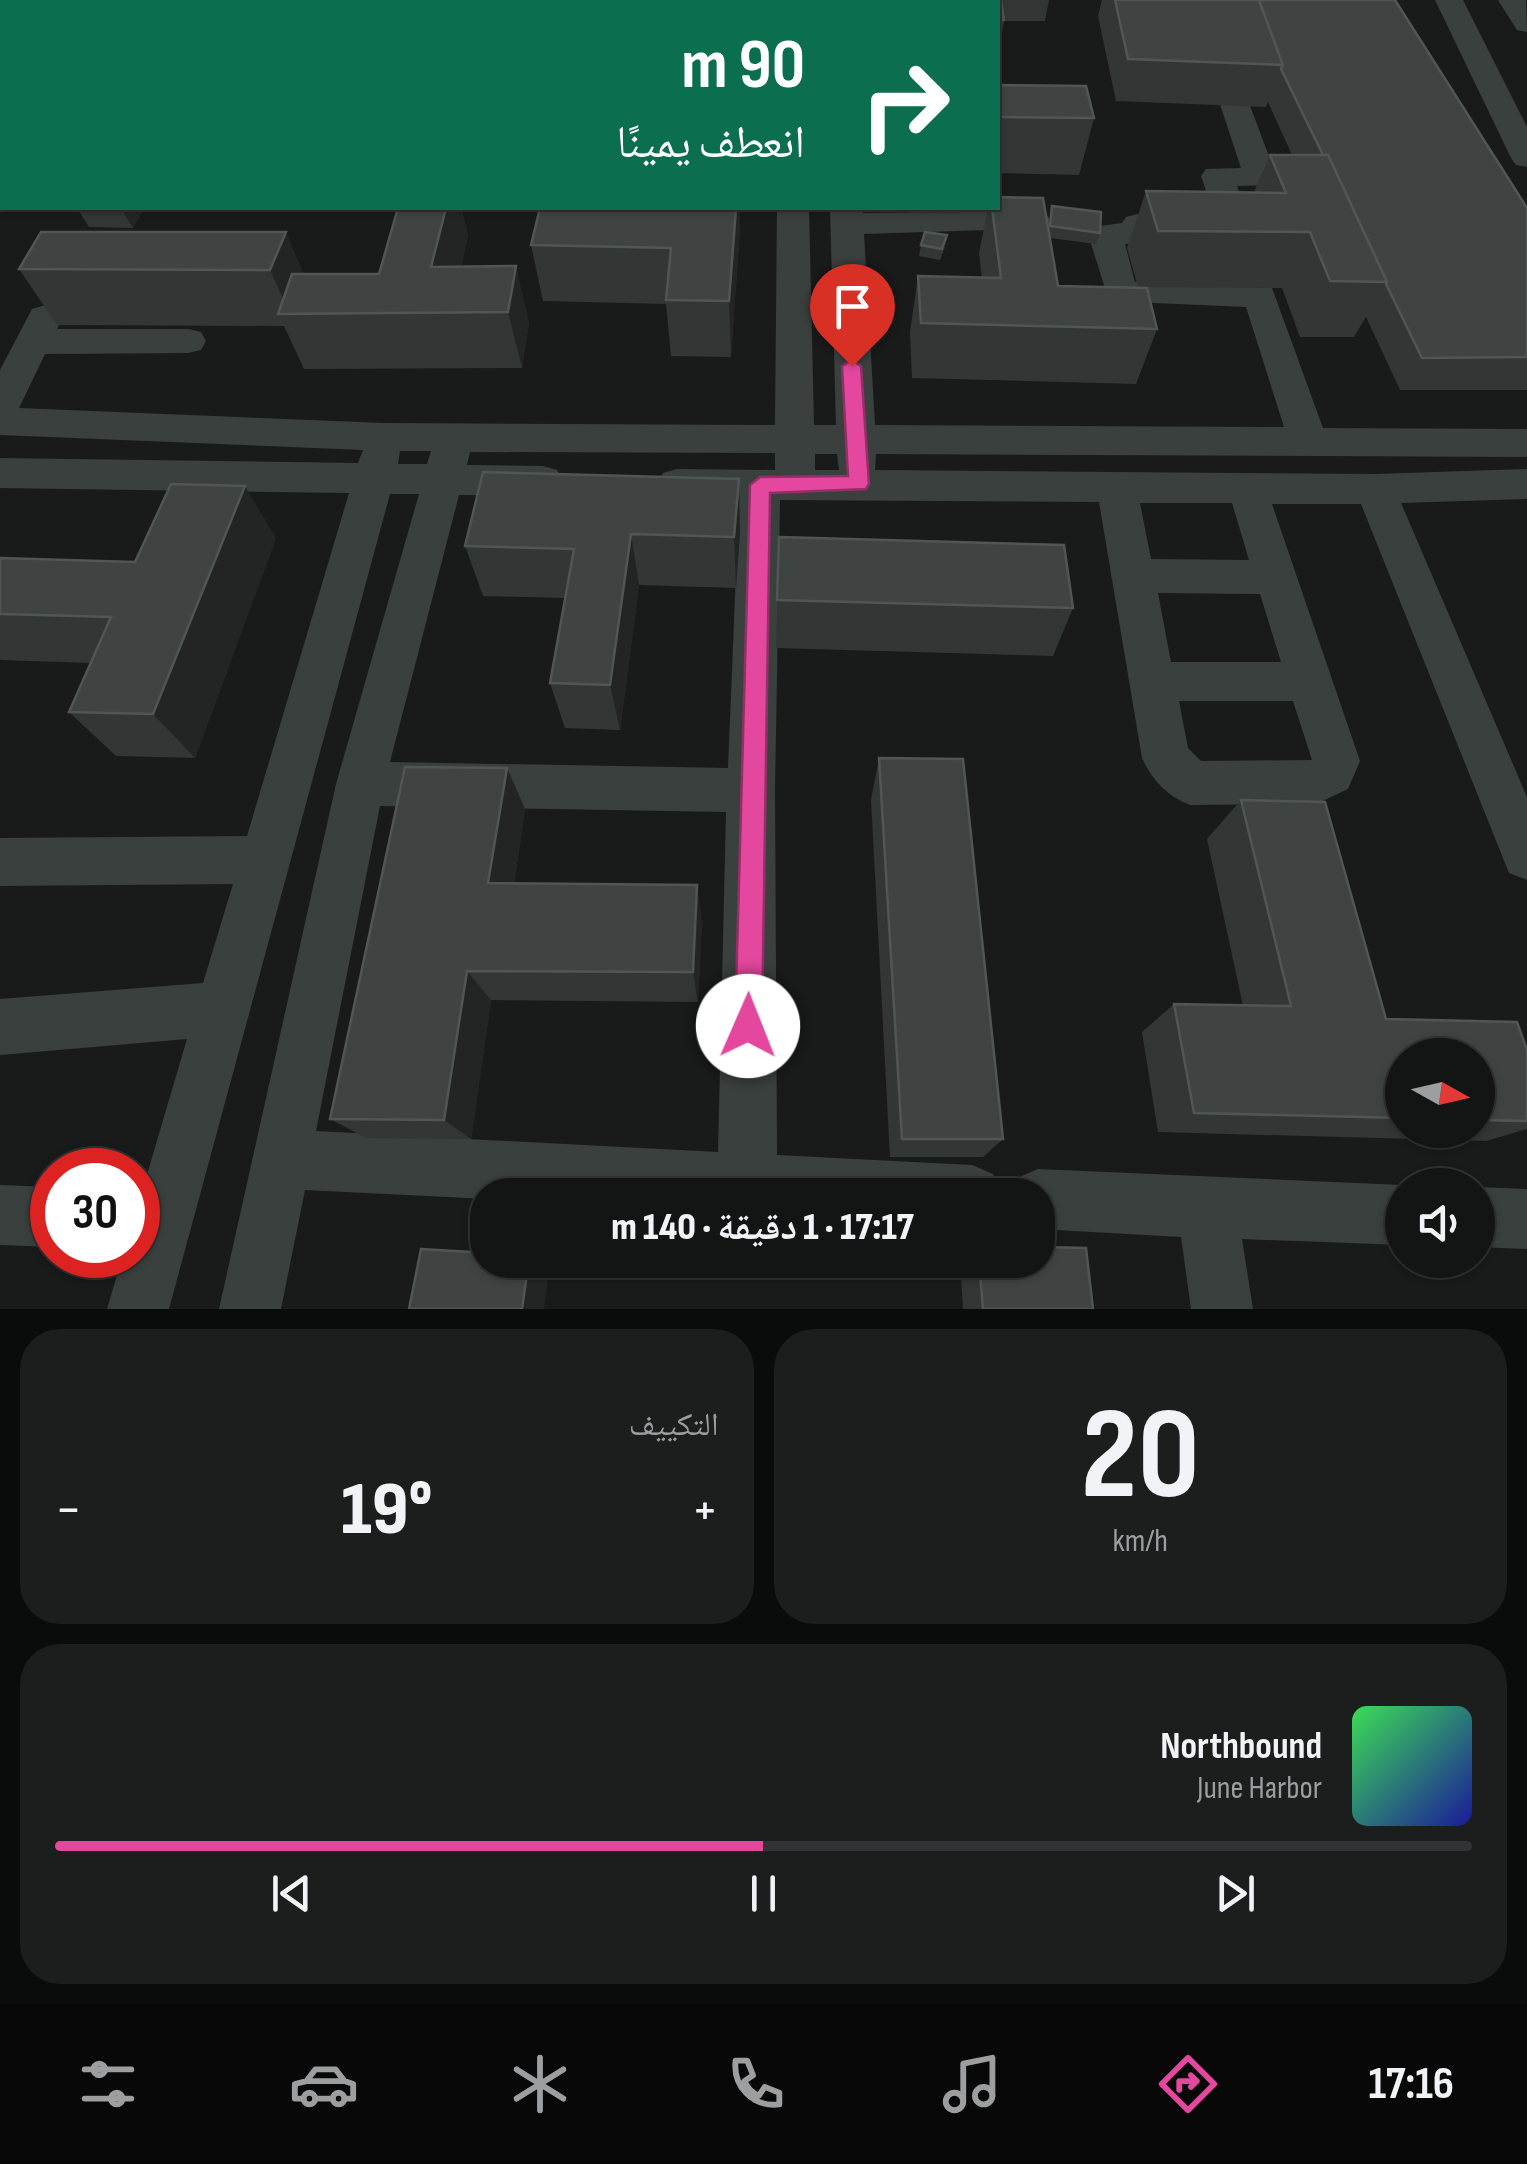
<!DOCTYPE html>
<html lang="ar">
<meta charset="utf-8">
<style>
:root{--surface:#131414;--page:#1c1d1d;--text:#f1f3f6;--muted:#9d9ea0;--line:#323334;--accent:#e4489e}
body{margin:0;font-family:"Sofia Sans Condensed","Noto Naskh Arabic",sans-serif;background:var(--page);color:var(--text);direction:rtl;height:100vh;display:flex;flex-direction:column;font-size:38px;white-space:nowrap}
*{box-sizing:border-box;margin:0}
p{font-size:32px;color:var(--muted)}
.icon{flex:none;width:55px;height:55px;fill:none;stroke:currentColor;stroke-width:2;stroke-linecap:round;stroke-linejoin:round}
.map{position:relative;height:1309px;overflow:hidden;direction:ltr}
.sheet{display:flex;flex-direction:column;gap:20px;padding:20px;background:#0a0b0b;flex:1}
.sheet>*{flex:none}
.guide{position:absolute;left:0px;top:0px;width:1000px;height:210px;box-shadow:0 2px 8px #0004,0 0 0 2px var(--line);direction:rtl;background:#0b6e4f;color:#fff;overflow:hidden}
.needle{width:65px;rotate:98deg}
.controls{position:absolute;left:1385px;top:1038px;display:grid;gap:20px}
.controls a{display:grid;place-items:center;width:110px;height:110px;border-radius:50%;background:var(--surface);box-shadow:0 2px 8px #0004,0 0 0 2px var(--line);font-size:50px}
.speed{position:absolute;left:30px;top:1148px;display:flex;gap:20px;font-size:50px;font-weight:700;text-align:center}
.speed>*{display:grid;place-content:center;width:130px;height:130px;border-radius:50%;background:var(--surface);box-shadow:0 2px 8px #0004,0 0 0 2px var(--line);line-height:1}
.speed .limit{border:15px solid #d22;background:#fff;color:#111}
.pin{position:absolute;display:grid;place-items:center;width:85px;height:85px;color:#fff;margin:-102px -42px;border-radius:50% 50% 50% 0;rotate:-45deg;box-shadow:0 0 10px #0007}
.pin .icon{rotate:45deg}
.me{position:absolute;width:110px;margin:-55px;rotate:1deg;stroke-linejoin:round;filter:drop-shadow(0 0 8px #0008)}
.turn{display:flex;align-items:center;gap:35px;height:210px;padding:0 30px;font-size:45px}
.turn .icon{width:130px;height:130px;stroke-width:2.5}
.turn b{display:block;font-size:70px;line-height:85px}
.big{font-size:75px;font-weight:800;line-height:1.1}
.sheet .card{flex:1;display:flex;flex-direction:column;justify-content:center;gap:15px;min-width:0;padding:0 35px;border-radius:40px;background:var(--page)}
.sheet .dial{align-items:center;gap:0}
.dial b{font-size:130px;line-height:1}
.song{display:flex;align-items:center;gap:30px}
.cover{width:120px;height:120px;border-radius:15px;background:linear-gradient(135deg,hsl(130 70% 55%),hsl(240 70% 35%))}
.played{height:10px;border-radius:5px;background:linear-gradient(90deg,var(--accent) 50%,var(--line) 50%)}
.keys{display:flex;justify-content:space-around;direction:ltr}
.heat{display:flex;justify-content:space-between;align-items:center;font-size:55px;direction:ltr}
.sheet .tiles{flex:1;display:grid;gap:20px;grid-template-columns:1fr 1fr}
.card:last-child{grid-column:span 2}
.trip{position:absolute;left:470px;top:1178px;width:585px;height:100px;border-radius:40px;background:var(--surface);box-shadow:0 2px 8px #0004,0 0 0 2px var(--line);font-weight:800;line-height:100px;text-align:center;direction:rtl}
.tabs{display:flex;height:160px;justify-content:space-around;align-items:center;background:#080808;color:var(--muted)}
.tabs .icon{width:70px;height:70px}
.tabs .selected{color:var(--accent)}
.tabs b{font-size:45px;color:var(--text)}
.map>svg:first-child{display:block}
.lines{fill:none;stroke-linecap:round;stroke-linejoin:round}
.minor{fill:#3a403e;fill-rule:evenodd}
.wall{fill:#323635;fill-rule:evenodd}
.shaded-wall{fill:#232524}
.building{fill:#3f4442;stroke:#505654;stroke-width:2.5}
.route{fill:#e4489e;stroke:#942f67;stroke-width:2.5}
</style>
<div class="map">
<svg width="1527" height="1309" viewBox="0 0 1527 1309">
<rect width="100%" height="100%" fill="#191b1a"/>
<g class="lines">
<g class="minor">
<polygon points="779,0 807,0 807,2 780,2"/>
<polygon points="828,0 856,0 856,2 829,2"/>
<polygon points="1435,0 1463,0 1527,127 1527,167 1516,165 1511,158"/>
<polygon points="1498,0 1526,0 1527,32 1517,30"/>
<path d="M1222 59 1232 62 1236 68 1277 178 1272 185 1237 186 1250 221 1245 228 1158 234 1154 240 1125 244 1135 282 1272 288 1323 428 1527 429V457L876 454 875 470 1375 474 1527 469V499L1401 503 1527 797V880L1509 873 1361 504H1272L1360 761 1348 789 1316 804 1190 805C1167 796 1152 780 1142 758L1099 502 780 500 775 790 777 1155 972 1165 993 1174 1002 1195H488V1199L305 1190 281 1309H219L336 784 419 494H390L169 1309H107L123 1255H138V1205L187 1039 0 1055V999L203 983 233 884 0 886V838L247 836 349 493 0 488V458L358 463 363 450 0 435V370L32 309 45 305 58 309 63 317 57 329H188L201 332 206 341 201 350 188 353 45 354 19 408 384 423 775 425 777 208H809L814 425H836L830 208H862L863 213 1034 211 1046 214 1051 221 1046 228 864 234 875 425 1284 427 1246 307 1109 301 1088 234 1093 227 1122 223 1126 217 1138 214 1213 211 1201 176 1206 169 1241 168 1208 68 1212 62ZM400 451H431L427 464H398ZM470 452 775 453V470L677 469 663 473 657 484 663 495 677 499 739 500 728 768 390 762 459 495 543 496 557 492 563 481 557 470 543 466 467 465ZM815 454H837L839 470H815ZM1140 503H1232L1249 560 1151 559ZM1158 593 1260 594 1281 662H1171ZM1179 701H1293L1312 760 1201 761 1188 748ZM380 806 726 812 718 1152 316 1131Z"/>
<rect x="0" y="64" width="2" height="18"/>
<polygon points="1038,1169 1402,1185 1402,1245 1242,1239 1253,1309 1191,1309 1181,1237 1038,1229 1038,1195 1010,1195 1017,1178"/>
<polygon points="0,1185 52,1187 52,1247 0,1245"/>
<polygon points="1478,1187 1527,1189 1527,1249 1478,1247"/>
</g>
</g>
<g class="wall">
<polygon points="22,0 233,0 233,2 24,2"/>
<rect x="572" y="0" width="172" height="2"/>
<polygon points="881,0 1049,0 1045,21 1004,21 998,58 998,2 881,2"/>
<polygon points="1102,0 1395,0 1527,208 1527,390 1400,390 1366,317 1354,337 1300,337 1282,288 1138,287 1127,248 1146,191 1254,192 1270,155 1292,155 1268,102 1266,107 1116,101 1098,16"/>
<rect x="0" y="73" width="2" height="84"/>
<polygon points="998,85 1094,118 1079,175 998,173"/>
<polygon points="1052,206 1100,233 1096,244 1050,238 1058,286 1157,329 1136,384 912,378 910,332 918,276 982,278 979,253 988,208 998,208 1048,228"/>
<polygon points="77,208 144,208 133,228 89,227"/>
<polygon points="398,208 461,208 468,235 461,267 529,322 522,368 304,369 284,326 57,325 19,269 41,232 304,274 379,274"/>
<polygon points="540,208 740,208 740,227 731,357 671,356 666,304 543,301 531,245"/>
<polygon points="908,208 961,208 960,214 909,213"/>
<polygon points="921,245 945,247 940,260 919,256"/>
<polygon points="483,472 740,532 736,588 639,585 620,730 565,728 550,683 565,598 483,596 465,546"/>
<polygon points="779,537 1073,608 1053,656 776,648"/>
<polygon points="276,538 195,758 116,756 69,712 91,663 0,660 0,558 135,562"/>
<polygon points="879,758 1003,1139 983,1157 890,1157 871,800"/>
<polygon points="507,768 525,809 514,884 702,920 698,1002 491,1000 471,1139 366,1138 330,1119"/>
<path d="M1241 800 1386 1019 1527 1050V1129L1486 1141 1158 1132 1142 1032 1174 1004 1243 1006 1207 839ZM1402 1055H1478V1130H1402Z"/>
<polygon points="960,1260 1038,1260 1093,1309 963,1309"/>
</g>
<g class="shaded-wall">
<polygon points="104,0 233,0 233,2 106,2"/>
<polygon points="121,208 144,208 133,228"/>
<polygon points="446,208 461,208 468,235 451,313 431,267"/>
<polygon points="736,208 740,208 740,227 731,357 729,301"/>
<polygon points="286,232 310,289 290,314 270,270"/>
<polygon points="516,266 529,322 522,368 508,312"/>
<polygon points="739,479 740,532 736,588 734,537"/>
<polygon points="245,486 276,538 195,758 153,714"/>
<polygon points="631,534 639,585 620,730 610,685"/>
<polygon points="507,768 525,809 509,918 488,883"/>
<polygon points="697,885 702,920 698,1002 693,972"/>
<polygon points="467,971 491,1000 471,1139 444,1120"/>
<polygon points="529,1260 541,1260 550,1264 544,1309 522,1309"/>
</g>
<g class="building">
<rect x="240" y="0" width="179" height="2"/>
<polygon points="698,0 738,0 737,2 698,2"/>
<polygon points="956,0 1001,0 1004,20 998,20 998,2 956,2"/>
<polygon points="1115,0 1259,0 1283,65 1128,59"/>
<polygon points="1259,0 1395,0 1527,208 1527,357 1422,358 1386,284 1387,282 1328,155 1323,155 1281,69 1283,65"/>
<rect x="0" y="73" width="2" height="28"/>
<polygon points="998,85 1086,86 1094,118 998,117"/>
<polygon points="1270,155 1328,155 1387,282 1330,281 1310,232 1158,231 1146,191 1286,193"/>
<polygon points="998,197 1043,198 1058,286 1147,288 1157,329 921,323 918,276 1001,278 992,208 998,208"/>
<polygon points="1052,206 1101,212 1100,233 1050,226"/>
<polygon points="398,208 446,208 431,267 516,266 508,312 278,314 292,274 379,274"/>
<polygon points="540,208 736,208 729,301 666,300 671,248 531,245"/>
<polygon points="41,232 286,232 270,270 19,269"/>
<polygon points="925,232 947,235 942,249 921,245"/>
<polygon points="483,472 739,479 734,537 631,534 610,685 550,683 574,549 465,546"/>
<polygon points="171,484 245,486 153,714 69,712 111,617 0,614 0,558 135,562"/>
<polygon points="779,537 1064,545 1073,608 777,600"/>
<polygon points="879,758 963,759 1003,1139 902,1139"/>
<polygon points="405,767 507,768 488,883 697,885 693,972 467,971 444,1120 330,1119"/>
<polygon points="1241,800 1325,802 1386,1019 1517,1022 1527,1050 1527,1121 1478,1120 1478,1055 1402,1055 1402,1118 1194,1113 1174,1004 1291,1006"/>
<polygon points="1038,1247 1086,1248 1093,1309 983,1309 979,1260 1038,1260"/>
<polygon points="421,1249 488,1253 488,1260 529,1260 522,1309 409,1309"/>
</g>
<polygon class="route" points="852,360 861,366 869,484 866,489 770,493 762,1026 758,1035 748,1039 739,1035 735,1026 750,485 760,477 848,476 842,366"/>
</svg>
<div class="controls">
<a><svg class="needle" viewBox="-14 -14 28 28"><path d="M0-13l5 13h-10z" fill="#e53935"/><path d="M0 13l5-13h-10z" fill="#9d9ea0"/></svg></a>
<a><svg class="icon" aria-label="sound" viewBox="0 0 24 24"><path d="M4 9h4l5-4v14l-5-4H4zM17 9q2 3 0 6"/></svg></a>
</div>
<div class="speed"><div class="limit">30</div></div>
<div class="pin" style="left:852px;top:366px;background:#d93025"><svg class="icon" aria-label="arrive" viewBox="0 0 24 24"><path d="M6 21V4h12l-3 4 3 4H6"/></svg></div>
<svg class="me" style="left:748px;top:1026px" viewBox="-20 -20 40 40"><circle r="19" fill="#fff"/><path d="M0-13L10 11 0 6-10 11z" fill="#e4489e"/></svg>
<div class="trip">17:17 · 1 دقيقة · 140 m</div>
<div class="guide">
<div class="turn"><svg class="icon" aria-label="right" viewBox="0 0 24 24"><path d="M7 20v-9h11M14 6l5 5-5 5"/></svg><div><b>90 m</b>انعطف يمينًا</div></div>
</div>
</div>
<section class="sheet">
<div class="tiles">
<div class="card dial"><b>20</b><p>km/h</p></div>
<div class="card"><p>التكييف</p>
<div class="heat"><a>−</a><b class="big">19°</b><a>+</a></div>
</div>
<div class="card">
<div class="song"><i class="cover"></i><div><b>Northbound</b><p>June Harbor</p></div></div>
<div class="played"></div>
<div class="keys"><svg class="icon" aria-label="previous" viewBox="0 0 24 24"><path d="M18 5L8 12l10 7zM5 5v14"/></svg><svg class="icon" aria-label="pause" viewBox="0 0 24 24"><path d="M8 5v14M16 5v14"/></svg><svg class="icon" aria-label="next" viewBox="0 0 24 24"><path d="M6 5l10 7-10 7zM19 5v14"/></svg></div>
</div>
</div>
</section>
<nav class="tabs">
<b>17:16</b>
<svg class="icon selected" aria-label="directions" viewBox="0 0 24 24"><path d="M12 3l9 9-9 9-9-9zM9 14v-3h6M13 9l2 2-2 2"/></svg>
<svg class="icon" aria-label="music" viewBox="0 0 24 24"><path d="M9 18V5l10-2v13"/><circle cx="6" cy="18" r="3"/><circle cx="16" cy="16" r="3"/></svg>
<svg class="icon" aria-label="phone" viewBox="0 0 24 24"><path d="M5 4h4l2 5-3 2q2 4 5 5l2-3 5 2v4C11 20 4 13 5 4z"/></svg>
<svg class="icon" aria-label="climate" viewBox="0 0 24 24"><path d="M12 3v18M4 7l16 10M4 17L20 7"/></svg>
<svg class="icon" aria-label="car" viewBox="0 0 24 24"><path d="M5 17H2v-5l4-1 3-4h7l3 4 3 1v5h-3M9 17h6M6 11h13"/><circle cx="7" cy="17" r="2"/><circle cx="17" cy="17" r="2"/></svg>
<svg class="icon" aria-label="filters" viewBox="0 0 24 24"><path d="M4 7h16M4 17h16"/><circle cx="9" cy="7" r="2"/><circle cx="15" cy="17" r="2"/></svg>
</nav>
